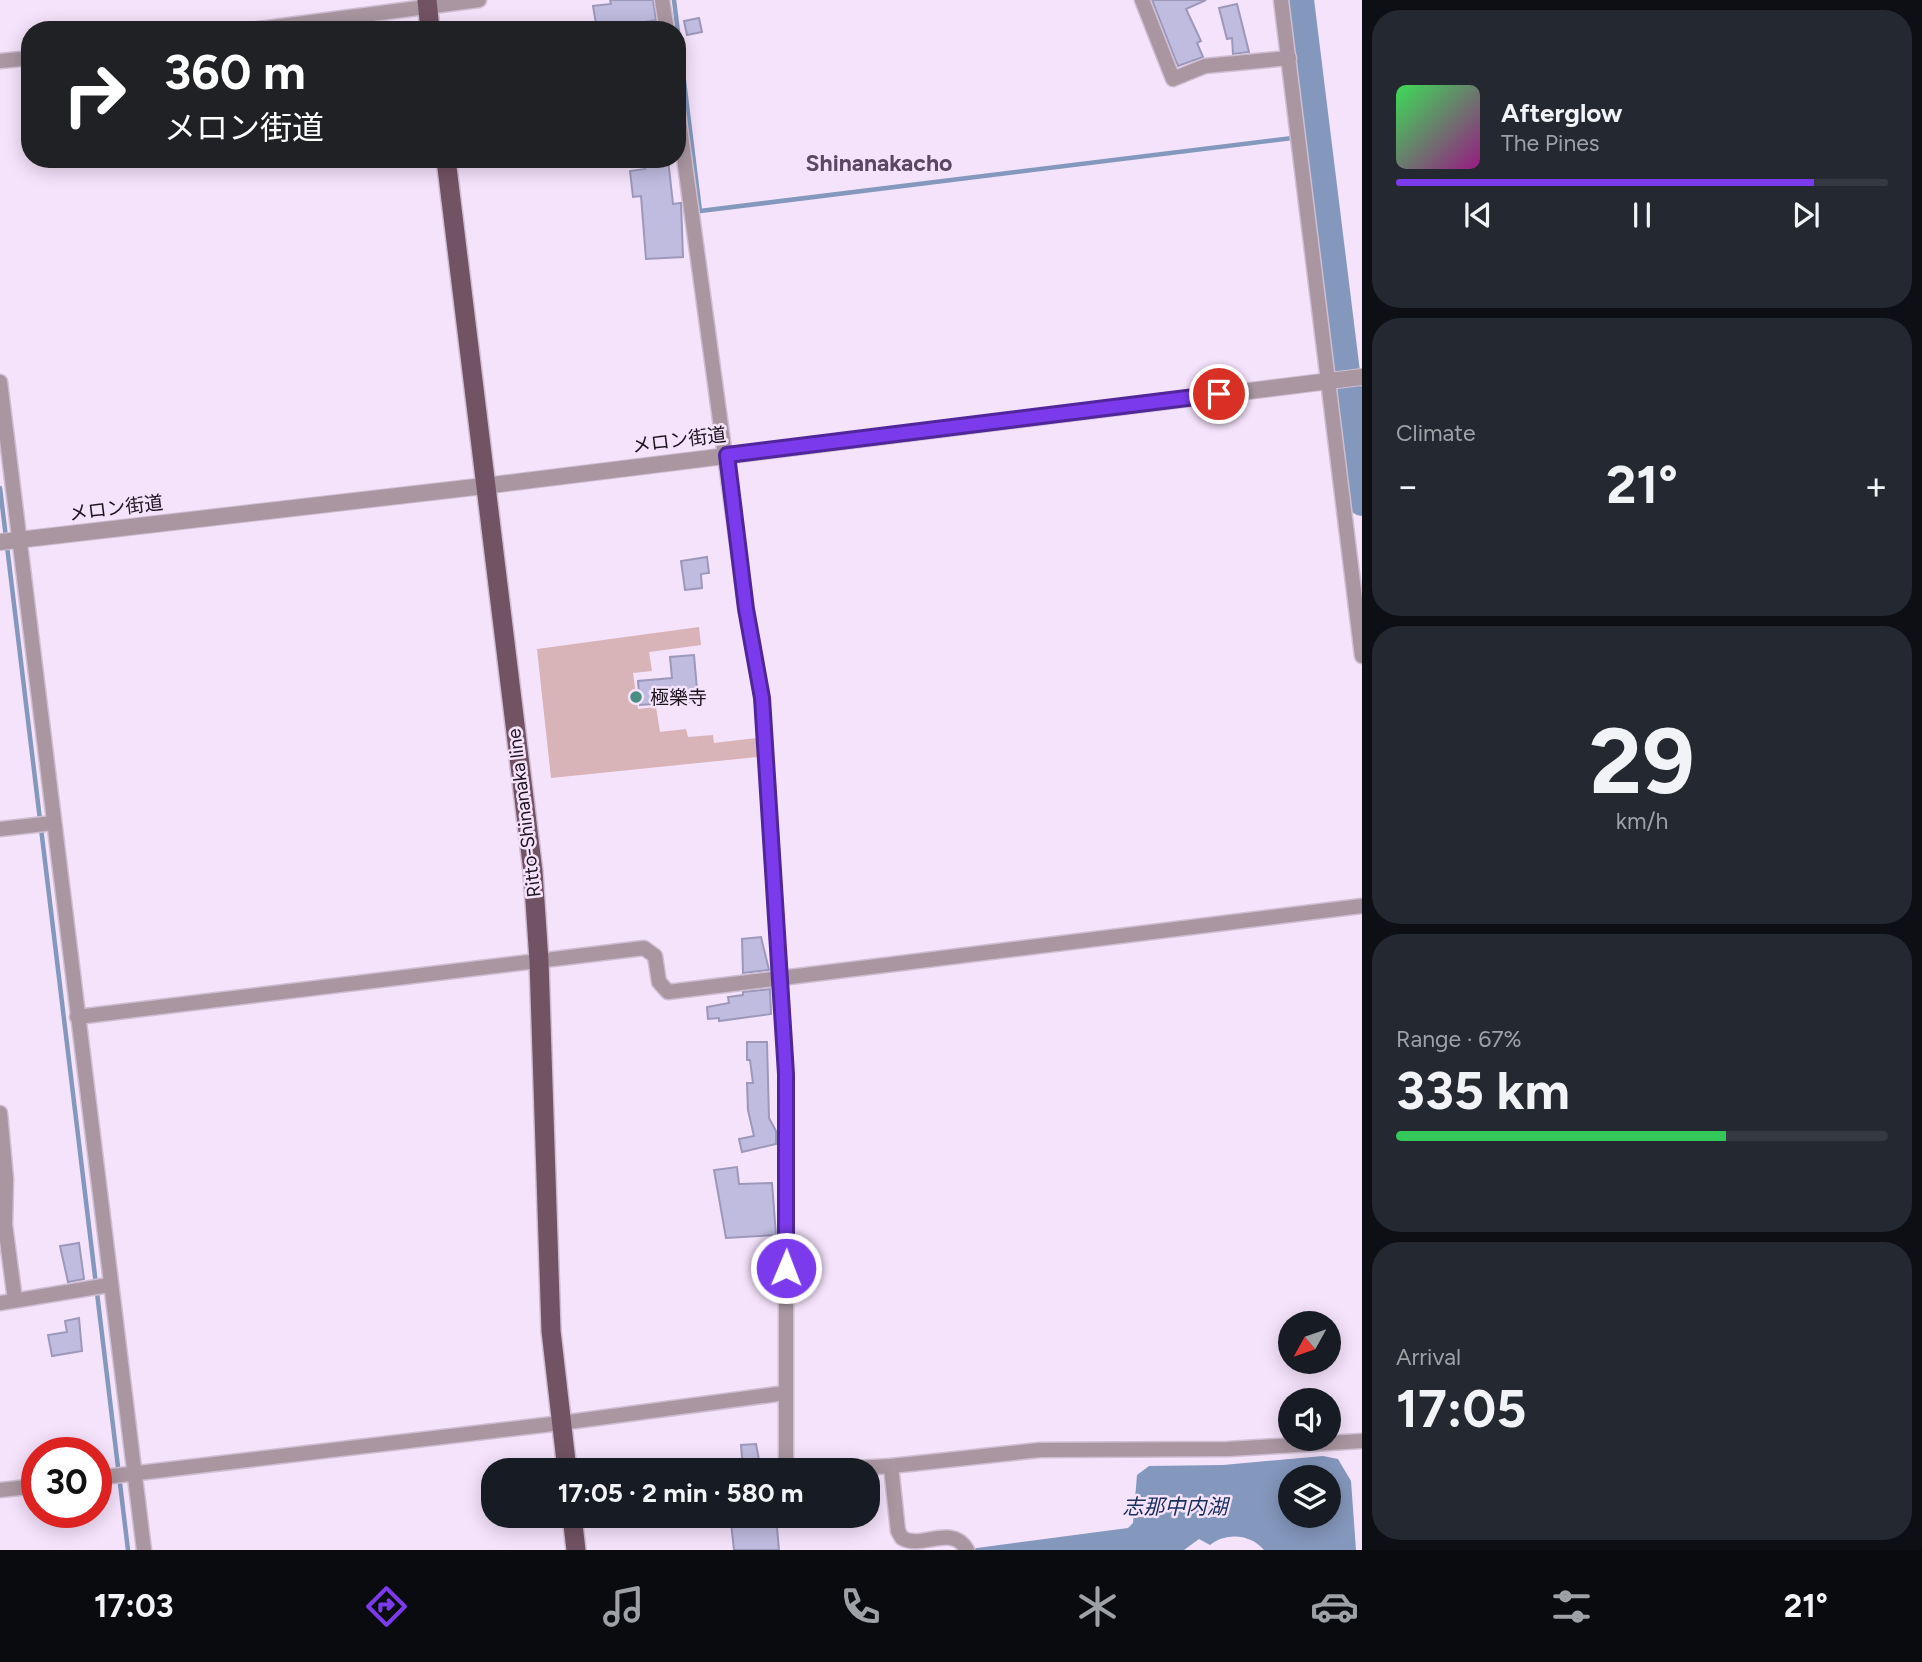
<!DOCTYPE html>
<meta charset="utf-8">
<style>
:root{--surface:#171b24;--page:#242831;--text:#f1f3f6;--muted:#9ea1a6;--line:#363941;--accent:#7c3aed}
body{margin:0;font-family:Figtree,"Noto Sans JP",sans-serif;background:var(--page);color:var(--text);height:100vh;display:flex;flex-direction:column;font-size:26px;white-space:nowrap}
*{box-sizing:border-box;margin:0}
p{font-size:23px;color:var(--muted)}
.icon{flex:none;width:38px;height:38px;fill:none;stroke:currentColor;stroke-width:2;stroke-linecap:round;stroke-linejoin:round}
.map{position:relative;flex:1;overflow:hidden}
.drawer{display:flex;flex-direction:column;gap:10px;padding:10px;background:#0d0f14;width:560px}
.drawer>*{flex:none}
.hud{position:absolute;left:21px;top:21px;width:665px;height:147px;border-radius:28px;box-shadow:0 4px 18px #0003;background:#202124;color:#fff;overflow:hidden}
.needle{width:46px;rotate:230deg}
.buttons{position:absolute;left:1278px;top:1311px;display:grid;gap:14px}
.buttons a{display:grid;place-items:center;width:63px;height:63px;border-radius:50%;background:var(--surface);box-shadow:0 4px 18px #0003;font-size:35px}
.speed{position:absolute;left:21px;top:1437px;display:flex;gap:14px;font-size:35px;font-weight:700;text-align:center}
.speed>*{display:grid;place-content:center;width:91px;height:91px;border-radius:50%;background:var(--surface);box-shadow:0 4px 18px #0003;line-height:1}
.speed .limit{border:10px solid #d22;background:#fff;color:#111}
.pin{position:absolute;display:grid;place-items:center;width:60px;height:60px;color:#fff;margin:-30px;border:4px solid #fff;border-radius:50%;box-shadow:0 2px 7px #0007}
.me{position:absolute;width:77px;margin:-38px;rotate:1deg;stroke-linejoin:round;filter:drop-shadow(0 0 5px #0008)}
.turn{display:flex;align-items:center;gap:24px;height:147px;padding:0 28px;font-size:32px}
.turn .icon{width:91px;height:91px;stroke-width:2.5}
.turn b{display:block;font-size:49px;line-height:60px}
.big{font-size:52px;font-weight:700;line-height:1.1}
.drawer .widget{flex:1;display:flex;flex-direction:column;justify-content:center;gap:10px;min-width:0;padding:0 24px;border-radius:28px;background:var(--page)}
.drawer .dial{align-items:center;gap:0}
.dial b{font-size:91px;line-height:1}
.song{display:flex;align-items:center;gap:21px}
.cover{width:84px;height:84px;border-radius:10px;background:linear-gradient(135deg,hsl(130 70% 55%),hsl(310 70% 35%))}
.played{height:7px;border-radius:4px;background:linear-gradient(90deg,var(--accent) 85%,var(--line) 85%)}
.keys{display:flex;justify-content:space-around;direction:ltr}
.heat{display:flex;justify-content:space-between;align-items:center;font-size:38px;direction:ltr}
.charge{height:10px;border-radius:5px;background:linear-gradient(90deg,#34c759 67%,var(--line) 0)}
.trip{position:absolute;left:481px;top:1458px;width:399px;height:70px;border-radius:28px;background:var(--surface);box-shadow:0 4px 18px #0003;font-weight:700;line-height:70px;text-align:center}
.dock{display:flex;height:112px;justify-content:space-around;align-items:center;background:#090b0e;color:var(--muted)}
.dock .icon{width:49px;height:49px}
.dock .selected{color:var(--accent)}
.dock b{font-size:32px;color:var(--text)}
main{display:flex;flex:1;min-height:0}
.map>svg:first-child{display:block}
.green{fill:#d8b3b7}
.water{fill:#8497bc;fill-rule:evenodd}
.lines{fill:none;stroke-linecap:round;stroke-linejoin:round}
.stream{stroke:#8497bc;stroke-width:4.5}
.river{stroke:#8497bc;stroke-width:28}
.building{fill:#c0bce0;stroke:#9c98ba;stroke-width:2}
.minor-casing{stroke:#cebdd3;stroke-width:17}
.tertiary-casing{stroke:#cebdd3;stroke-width:18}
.primary-casing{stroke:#cebdd3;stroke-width:22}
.minor{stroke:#a996a0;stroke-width:14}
.tertiary{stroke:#a996a0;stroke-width:16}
.primary{stroke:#725364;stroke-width:19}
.route-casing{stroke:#51269a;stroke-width:18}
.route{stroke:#7c3aed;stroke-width:12}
.poi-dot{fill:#498e83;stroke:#f5e2fb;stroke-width:2.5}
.labels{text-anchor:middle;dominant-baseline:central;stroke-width:5;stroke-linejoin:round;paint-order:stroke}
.street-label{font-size:19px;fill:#1d141f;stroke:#f5e2fb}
.poi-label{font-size:19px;fill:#1d141f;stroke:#f5e2fb;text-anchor:start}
.water-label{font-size:21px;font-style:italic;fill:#182e5c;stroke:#f5e2fb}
.quarter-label{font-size:23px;font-weight:bold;fill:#5b4761;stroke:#f5e2fb}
</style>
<main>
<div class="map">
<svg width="1362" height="1550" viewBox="0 0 1362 1550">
<rect width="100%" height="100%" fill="#f5e2fb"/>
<polygon class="green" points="699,627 701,645 649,652 652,671 633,673 638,709 656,707 660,732 686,729 688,737 713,735 714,743 756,738 757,757 551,778 537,649"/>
<path class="water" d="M1323 1456 1338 1459 1351 1481 1356 1550H1264C1251 1534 1226 1532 1210 1545L1199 1539 1184 1550H962L1128 1528 1133 1523 1137 1475 1149 1466 1223 1465ZM1290 1477H1328V1516H1290Z"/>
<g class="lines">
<g class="stream">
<polyline points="674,0 700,211 1317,135"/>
<polyline points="0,488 128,1550"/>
</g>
<polyline class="river" points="1300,0 1362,502"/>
</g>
<g class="building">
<polygon points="610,0 653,0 656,20 621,26 621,30 597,30 593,6 611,4"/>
<polygon points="1152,0 1206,0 1186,9 1201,41 1197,43 1203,57 1178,66"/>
<polygon points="1237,4 1249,52 1233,54 1232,38 1227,39 1219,8"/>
<polygon points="699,18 702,32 687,35 684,21"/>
<polygon points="643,159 668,159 673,204 681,203 683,257 646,259 641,196 633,197 630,171 645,169"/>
<polygon points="707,557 709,573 701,574 702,588 685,590 681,561"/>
<polygon points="694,655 698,701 640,705 638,681 672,678 670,657"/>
<polygon points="761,937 769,970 743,973 742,939"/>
<polygon points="770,989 771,1014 719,1021 719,1018 708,1019 707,1007 729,1003 728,997 743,995 743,992"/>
<polygon points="747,1042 767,1042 769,1118 776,1131 776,1144 742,1152 739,1139 754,1136 748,1110 747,1083 753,1083 750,1060 747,1060"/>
<polygon points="737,1167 739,1184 772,1183 776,1235 726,1238 714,1170"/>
<polygon points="79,1243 84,1279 68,1282 60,1246"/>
<polygon points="79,1318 82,1351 52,1356 48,1335 67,1332 65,1321"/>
<polygon points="756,1444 761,1470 743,1470 741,1445"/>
<polygon points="747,1516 776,1516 779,1550 734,1550 731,1523 748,1520"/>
</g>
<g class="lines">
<g class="minor-casing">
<g id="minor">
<polyline points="662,0 667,30"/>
<polyline points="1142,0 1173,79 1205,66 1289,58"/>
<polyline points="1281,0 1362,656"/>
<polyline points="250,30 479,0"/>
<polyline points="0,61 30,58"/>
<polyline points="677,106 746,609 762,698 786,1074 786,1470"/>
<polyline points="0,382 144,1550"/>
<polyline points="0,829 53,823"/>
<polyline points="77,1017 644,948 655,956 659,982 668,992 1362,906"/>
<polyline points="0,1113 6,1179 5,1225 15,1300"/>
<polyline points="0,1303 109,1285"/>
<path d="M891 1466 898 1531 902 1538C922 1550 952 1523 967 1550"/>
<polyline points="824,1470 891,1466 1040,1450 1228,1449 1362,1441"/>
<polyline points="96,1478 561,1423 785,1393"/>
<polyline points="0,1490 37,1486"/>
</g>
</g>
<g class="tertiary-casing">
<polyline id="tertiary" points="0,542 484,486 1362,377"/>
</g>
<g class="primary-casing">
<g id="primary">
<polyline points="427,0 430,30"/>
<polyline points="446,159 533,872 539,961 551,1331 567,1470"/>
<polyline points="572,1516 576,1550"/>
</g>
</g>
<use href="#minor" class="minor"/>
<use href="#tertiary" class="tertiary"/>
<use href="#primary" class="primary"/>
</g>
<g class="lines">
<g class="route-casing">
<polyline id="route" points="786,1268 786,1074 762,698 746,609 727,455 1219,394"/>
</g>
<use href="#route" class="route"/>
</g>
<circle class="poi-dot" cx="636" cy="697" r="7"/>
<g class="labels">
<g class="street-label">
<text transform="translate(679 440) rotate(-7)">メロン街道</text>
<text transform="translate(116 508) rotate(-7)">メロン街道</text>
<text transform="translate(524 813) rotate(-97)">Ritto-Shinanaka line</text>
</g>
<g class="poi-label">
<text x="650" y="697">極樂寺</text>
</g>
<g class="water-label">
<text x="1175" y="1506">志那中内湖</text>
</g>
<g class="quarter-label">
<text x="879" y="163">Shinanakacho</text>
</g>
</g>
</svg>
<div class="buttons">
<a><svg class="needle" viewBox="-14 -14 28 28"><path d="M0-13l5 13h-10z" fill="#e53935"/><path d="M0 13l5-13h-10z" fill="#9ea1a6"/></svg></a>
<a><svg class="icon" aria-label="sound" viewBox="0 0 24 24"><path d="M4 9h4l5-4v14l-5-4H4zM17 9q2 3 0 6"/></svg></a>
<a><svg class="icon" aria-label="layers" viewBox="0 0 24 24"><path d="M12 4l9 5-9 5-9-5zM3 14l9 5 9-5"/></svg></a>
</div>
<div class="speed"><div class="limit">30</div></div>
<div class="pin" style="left:1219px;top:394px;background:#d93025"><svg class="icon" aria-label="arrive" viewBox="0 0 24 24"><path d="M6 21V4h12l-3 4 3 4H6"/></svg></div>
<svg class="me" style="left:786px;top:1268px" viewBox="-20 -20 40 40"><circle r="17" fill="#7c3aed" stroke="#fff" stroke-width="3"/><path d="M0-11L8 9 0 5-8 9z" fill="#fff"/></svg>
<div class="trip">17:05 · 2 min · 580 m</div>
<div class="hud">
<div class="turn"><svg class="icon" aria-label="right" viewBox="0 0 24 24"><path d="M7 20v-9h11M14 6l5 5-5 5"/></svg><div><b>360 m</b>メロン街道</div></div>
</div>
</div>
<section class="drawer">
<div class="widget">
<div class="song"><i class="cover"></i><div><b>Afterglow</b><p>The Pines</p></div></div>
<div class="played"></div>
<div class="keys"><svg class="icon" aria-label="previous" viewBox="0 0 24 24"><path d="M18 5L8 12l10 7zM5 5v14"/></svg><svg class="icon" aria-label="pause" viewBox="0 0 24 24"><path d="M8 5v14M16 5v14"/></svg><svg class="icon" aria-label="next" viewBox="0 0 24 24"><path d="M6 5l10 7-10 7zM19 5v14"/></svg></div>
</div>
<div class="widget"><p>Climate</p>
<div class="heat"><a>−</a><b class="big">21°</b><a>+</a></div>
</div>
<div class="widget dial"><b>29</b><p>km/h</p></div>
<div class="widget"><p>Range · 67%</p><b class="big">335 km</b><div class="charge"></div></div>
<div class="widget"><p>Arrival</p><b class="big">17:05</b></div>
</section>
</main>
<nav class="dock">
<b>17:03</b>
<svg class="icon selected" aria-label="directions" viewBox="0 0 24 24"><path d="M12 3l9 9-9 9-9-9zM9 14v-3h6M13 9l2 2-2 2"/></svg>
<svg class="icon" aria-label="music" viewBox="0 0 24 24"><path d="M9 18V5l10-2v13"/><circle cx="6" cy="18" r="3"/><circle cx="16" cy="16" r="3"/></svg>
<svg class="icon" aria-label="phone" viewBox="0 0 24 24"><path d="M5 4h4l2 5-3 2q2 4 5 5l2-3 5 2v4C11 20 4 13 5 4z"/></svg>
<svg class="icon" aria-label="climate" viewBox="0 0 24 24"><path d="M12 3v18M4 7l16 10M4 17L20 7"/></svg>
<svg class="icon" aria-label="car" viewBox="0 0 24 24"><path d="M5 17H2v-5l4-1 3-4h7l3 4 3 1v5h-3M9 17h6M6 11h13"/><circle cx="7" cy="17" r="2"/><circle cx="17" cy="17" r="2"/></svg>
<svg class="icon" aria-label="filters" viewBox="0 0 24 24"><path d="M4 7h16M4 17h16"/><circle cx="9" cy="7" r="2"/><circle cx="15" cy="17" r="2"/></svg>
<b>21°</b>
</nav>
